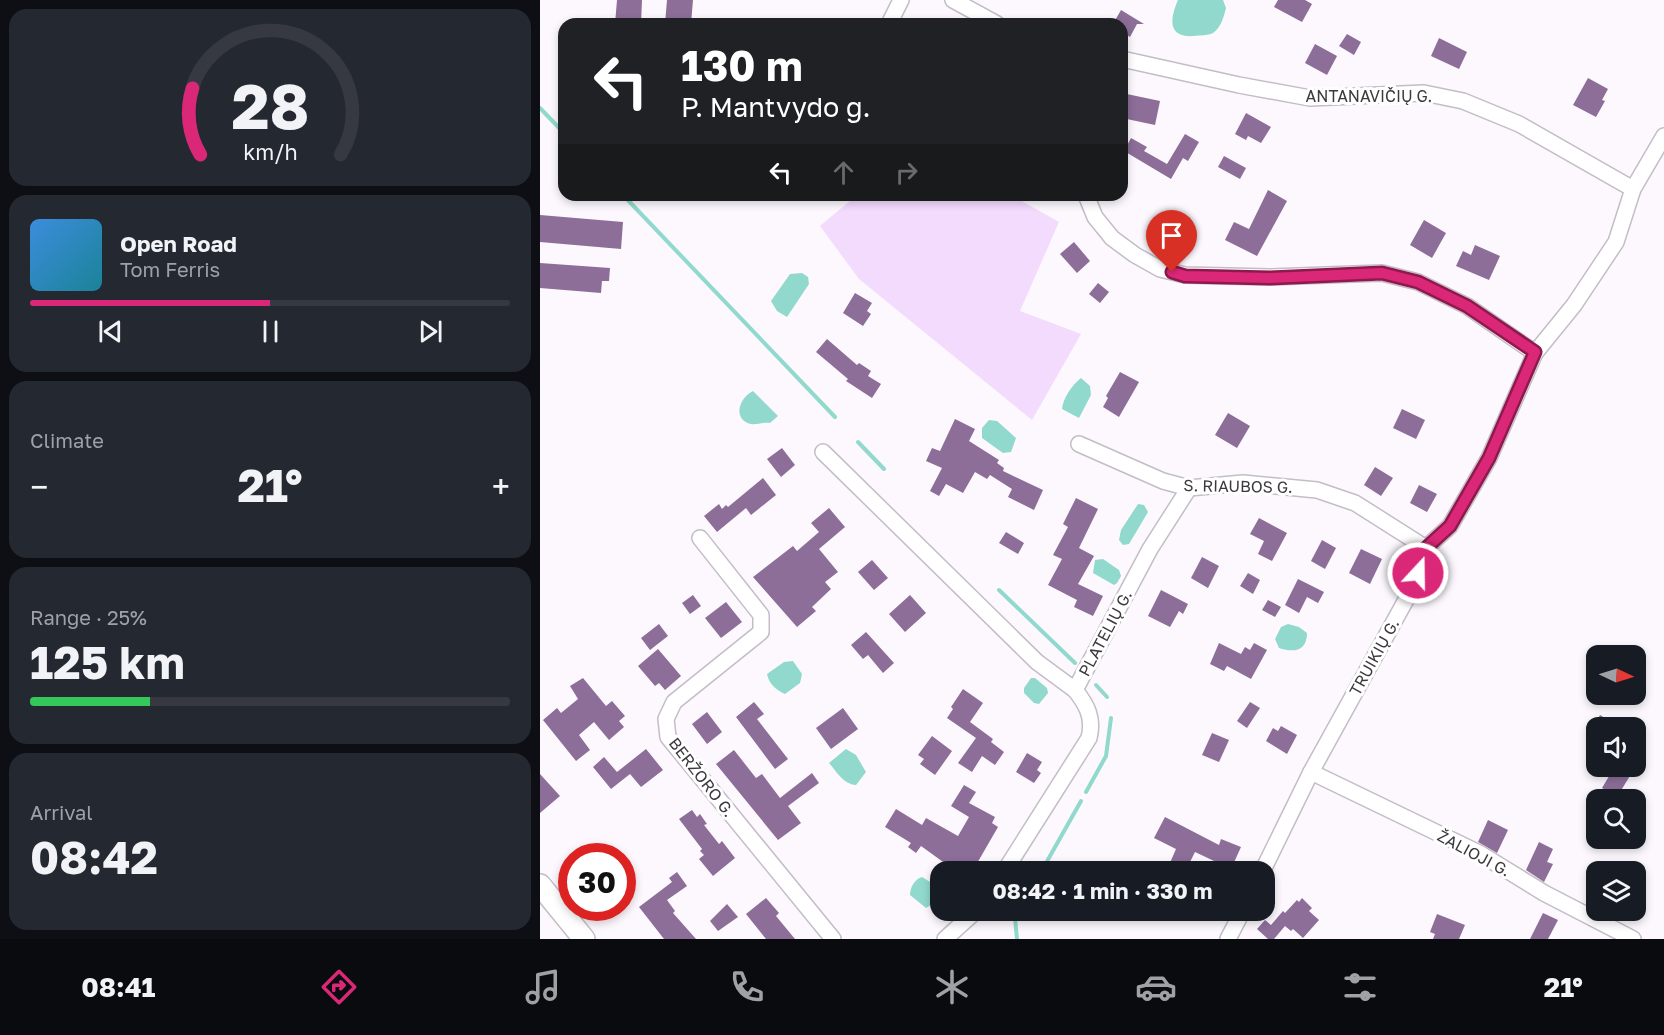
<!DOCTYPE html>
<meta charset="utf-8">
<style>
:root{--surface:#171b24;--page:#242831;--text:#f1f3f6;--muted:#9ea1a6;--line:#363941;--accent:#db2777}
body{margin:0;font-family:"Golos Text",sans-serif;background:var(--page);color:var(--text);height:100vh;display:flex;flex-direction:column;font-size:22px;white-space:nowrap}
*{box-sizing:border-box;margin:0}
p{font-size:20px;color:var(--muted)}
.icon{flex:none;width:33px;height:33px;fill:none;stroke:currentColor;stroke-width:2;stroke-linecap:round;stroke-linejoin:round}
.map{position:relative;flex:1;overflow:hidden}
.sheet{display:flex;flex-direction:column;gap:9px;padding:9px;background:#0d0f14;width:540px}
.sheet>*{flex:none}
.guide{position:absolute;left:18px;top:18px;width:570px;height:183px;border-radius:18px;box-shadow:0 3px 9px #0003;background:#202124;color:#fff;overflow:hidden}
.needle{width:39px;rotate:94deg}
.controls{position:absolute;left:1046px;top:645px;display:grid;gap:12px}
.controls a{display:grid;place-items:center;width:60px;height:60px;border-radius:12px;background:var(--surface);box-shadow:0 3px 9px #0003;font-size:30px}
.speed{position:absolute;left:18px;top:843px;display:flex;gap:12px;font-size:30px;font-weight:700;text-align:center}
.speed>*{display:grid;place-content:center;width:78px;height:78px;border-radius:50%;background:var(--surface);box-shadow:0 3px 9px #0003;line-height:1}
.speed .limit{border:9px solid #d22;background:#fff;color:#111}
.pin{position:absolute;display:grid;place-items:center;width:51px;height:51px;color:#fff;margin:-62px -26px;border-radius:50% 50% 50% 0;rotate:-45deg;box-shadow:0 0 6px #0007}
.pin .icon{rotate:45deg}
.me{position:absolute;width:66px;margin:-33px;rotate:21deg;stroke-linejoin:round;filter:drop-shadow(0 0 4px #0008)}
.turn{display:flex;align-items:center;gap:21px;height:126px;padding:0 24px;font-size:27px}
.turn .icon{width:78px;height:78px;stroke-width:2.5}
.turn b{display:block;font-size:42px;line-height:51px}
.lanes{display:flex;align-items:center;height:57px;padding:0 24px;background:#0003;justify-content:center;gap:30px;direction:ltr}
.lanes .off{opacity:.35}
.big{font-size:45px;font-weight:700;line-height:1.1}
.sheet .tile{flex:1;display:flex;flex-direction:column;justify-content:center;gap:9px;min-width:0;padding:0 21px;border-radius:18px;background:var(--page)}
.sheet .dial{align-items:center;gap:0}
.dial svg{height:156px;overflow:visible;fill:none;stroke:var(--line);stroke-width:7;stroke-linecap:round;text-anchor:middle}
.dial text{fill:var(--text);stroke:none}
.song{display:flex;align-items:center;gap:18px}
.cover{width:72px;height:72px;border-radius:9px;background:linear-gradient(135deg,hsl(210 70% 55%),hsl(190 70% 35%))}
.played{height:6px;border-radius:3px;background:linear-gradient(90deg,var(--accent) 50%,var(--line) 50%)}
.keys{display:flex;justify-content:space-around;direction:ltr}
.heat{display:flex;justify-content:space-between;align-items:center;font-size:33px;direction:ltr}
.charge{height:9px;border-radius:4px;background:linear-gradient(90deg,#34c759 25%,var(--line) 0)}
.trip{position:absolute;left:390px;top:861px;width:345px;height:60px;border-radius:18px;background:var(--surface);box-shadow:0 3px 9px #0003;font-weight:700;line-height:60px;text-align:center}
.tabs{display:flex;height:96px;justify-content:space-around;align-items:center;background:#090b0e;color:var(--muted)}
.tabs .icon{width:42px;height:42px}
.tabs .current{color:var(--accent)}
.tabs b{font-size:27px;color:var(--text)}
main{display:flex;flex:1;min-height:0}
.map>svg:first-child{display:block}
.green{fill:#f3dbfe}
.water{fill:#91d9cd}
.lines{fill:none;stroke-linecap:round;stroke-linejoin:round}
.stream{stroke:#91d9cd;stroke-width:4}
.building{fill:#8c6e99}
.minor-casing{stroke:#c4bdc7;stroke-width:18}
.secondary-casing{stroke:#c4bdc7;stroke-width:24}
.minor{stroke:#fff;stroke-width:15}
.secondary{stroke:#fff;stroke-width:21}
.route-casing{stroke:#8e194d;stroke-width:15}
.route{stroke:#db2777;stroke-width:10}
.labels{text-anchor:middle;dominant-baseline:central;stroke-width:6;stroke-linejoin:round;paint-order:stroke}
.street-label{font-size:16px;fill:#3d3a3e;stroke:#fff}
</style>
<main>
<section class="sheet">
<div class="tile dial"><svg viewBox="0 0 100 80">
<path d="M14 69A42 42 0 1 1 86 69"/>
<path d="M14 69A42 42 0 0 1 10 35" stroke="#db2777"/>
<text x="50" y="56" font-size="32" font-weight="700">28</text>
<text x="50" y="72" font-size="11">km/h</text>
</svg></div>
<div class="tile">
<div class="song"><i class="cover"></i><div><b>Open Road</b><p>Tom Ferris</p></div></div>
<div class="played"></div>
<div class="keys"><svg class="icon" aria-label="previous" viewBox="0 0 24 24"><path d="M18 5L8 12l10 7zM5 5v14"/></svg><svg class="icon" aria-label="pause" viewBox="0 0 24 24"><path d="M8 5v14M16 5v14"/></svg><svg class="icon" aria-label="next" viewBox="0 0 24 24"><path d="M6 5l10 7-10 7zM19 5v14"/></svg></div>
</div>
<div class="tile"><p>Climate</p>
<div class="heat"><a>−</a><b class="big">21°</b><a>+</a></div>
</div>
<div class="tile"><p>Range · 25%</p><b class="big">125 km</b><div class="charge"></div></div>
<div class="tile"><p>Arrival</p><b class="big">08:42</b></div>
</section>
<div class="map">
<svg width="1124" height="939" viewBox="0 0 1124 939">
<rect width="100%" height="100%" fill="#fcf8fe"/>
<polygon class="green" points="317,195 471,195 519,222 480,311 541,334 492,420 319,279 280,226"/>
<g class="water">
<path d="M638 0H683L686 8C684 16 681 28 673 33 667 36 659 35 654 36 627 38 630 18 638 0Z"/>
<polygon points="262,273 268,277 269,284 247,317 237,311 231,301 250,274"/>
<path d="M541 378 550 386 551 395 539 418 522 409C523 398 532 385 541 378Z"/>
<path d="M213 391 238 416 230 423C223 422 217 425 211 424 192 419 199 398 213 391Z"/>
<polygon points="449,420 457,421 476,438 471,452 463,453 442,438 442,428"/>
<polygon points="598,504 604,505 608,512 589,544 583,545 579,540 581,530"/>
<polygon points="563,559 579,570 581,576 577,583 574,585 553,573 555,560"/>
<path d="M748 624 759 627 767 633C767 651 754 653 739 648L735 639 741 627Z"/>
<path d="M253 661 262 674 260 683 245 694C236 690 229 684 227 674L244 662Z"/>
<polygon points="491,678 495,678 507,688 508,693 499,704 494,703 484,693 484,688"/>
<path d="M306 749 316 755 326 772 316 785C303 784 297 772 289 763Z"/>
<path d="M382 877 397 886 391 905 386 908 370 895C370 887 375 879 382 877Z"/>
</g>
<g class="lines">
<g class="stream">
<polyline points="0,108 24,133"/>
<polyline points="83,195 295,417"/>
<polyline points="318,442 344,469"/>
<polyline points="459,590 535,663"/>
<polyline points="556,685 567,697"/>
<polyline points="546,792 566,756 571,718"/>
<polyline points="501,872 541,801"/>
<polyline points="477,939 475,918 479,910"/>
</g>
</g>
<g class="building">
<polygon points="77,0 102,0 101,24 75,24"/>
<polygon points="127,0 153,0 151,24 125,24"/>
<polygon points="738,0 765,0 772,4 762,22 734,7"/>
<polygon points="581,10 604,24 597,24 590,37 582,32 582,24 573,24"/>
<polygon points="807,34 821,42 814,55 799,46"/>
<polygon points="899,38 927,52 919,69 891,56"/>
<polygon points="775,44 797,56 787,75 765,63"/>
<polygon points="1048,78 1068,89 1062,100 1065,101 1056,117 1033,105"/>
<polygon points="582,93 620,101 615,125 582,118"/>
<polygon points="706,113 731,127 721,143 708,136 706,140 695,134"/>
<polygon points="645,134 659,142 648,161 643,158 631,179 584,151 591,138 607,147 604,151 627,164"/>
<polygon points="684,156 706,168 700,179 678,167"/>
<polygon points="728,190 747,201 717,256 685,240 694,222 709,229"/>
<polygon points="0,215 83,222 81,249 0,242"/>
<polygon points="884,220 906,233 892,258 870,245"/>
<polygon points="534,242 550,261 537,273 520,254"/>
<polygon points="935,245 960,256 949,280 916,266 923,251 931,255"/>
<polygon points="0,263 70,268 69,281 62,281 61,293 0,288"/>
<polygon points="558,283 569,292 560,303 549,294"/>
<polygon points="315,293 332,303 327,311 331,314 323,326 303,313"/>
<polygon points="287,339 317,365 319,363 331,371 328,376 341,384 332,398 306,381 308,379 276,352"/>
<polygon points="580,372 599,382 579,417 563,407 568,398 566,396"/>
<polygon points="862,409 885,420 876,439 853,428"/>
<polygon points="688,413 710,426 697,448 675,435"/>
<polygon points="415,419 435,429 429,441 459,460 457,463 464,468 463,471 503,490 494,510 468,497 472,489 450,475 447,479 435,472 423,493 406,484 399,496 390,491 402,468 386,461 392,448 400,451"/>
<polygon points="242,448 255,465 241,477 227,459"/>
<polygon points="835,467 853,478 841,496 824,485"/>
<polygon points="223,478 236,495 211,515 206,508 177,532 164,516 179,504 182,509 186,505 188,507"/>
<polygon points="879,485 897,494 887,512 870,503"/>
<polygon points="536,498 558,509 539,548 554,556 538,584 563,596 553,616 534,607 537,600 508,585 522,559 513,555 528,527 523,524"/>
<polygon points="289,508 305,527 279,549 298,572 285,582 291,589 272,607 276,611 257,627 213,577 253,546 257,551 279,532 271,523"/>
<polygon points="719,518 747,533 732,561 718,554 724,541 710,534"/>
<polygon points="466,532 484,543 478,554 459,543"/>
<polygon points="782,540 796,548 785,569 771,561"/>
<polygon points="821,549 842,559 830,584 809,573"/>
<polygon points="662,557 679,566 668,588 651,578"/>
<polygon points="332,560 348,578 334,590 318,572"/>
<polygon points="708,573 720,580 713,594 700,586"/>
<polygon points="758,579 784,592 778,603 767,597 759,613 745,605"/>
<polygon points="621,590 648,604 643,614 639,611 630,627 608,616"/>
<polygon points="153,595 161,606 150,614 142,603"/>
<polygon points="370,595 386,613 365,632 349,614"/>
<polygon points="728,600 741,607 735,617 722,610"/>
<polygon points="186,602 202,622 181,638 165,618"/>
<polygon points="119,624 128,636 110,650 101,638"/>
<polygon points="326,632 354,663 343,673 328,655 323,659 311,645"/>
<polygon points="679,643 701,654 705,647 710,650 714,643 727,650 711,679 687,666 684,671 670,664"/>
<polygon points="118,649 141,676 125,690 119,683 115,686 98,666"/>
<polygon points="43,678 66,706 72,701 85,716 79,721 84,727 69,740 54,722 39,735 50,750 36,761 3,720 17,708 21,713 38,699 30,686"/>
<polygon points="423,689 443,703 430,722 453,739 451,742 464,752 455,765 442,756 432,772 418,763 436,738 407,718 413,709 411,707"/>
<polygon points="214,702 224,714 217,719 248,759 235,769 196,717"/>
<polygon points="710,702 720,708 707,728 697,721"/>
<polygon points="303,708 318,729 291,749 276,728"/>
<polygon points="167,712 182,732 167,744 152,724"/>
<polygon points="1060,715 1082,728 1053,728"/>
<polygon points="741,726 757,735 747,754 726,741 733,728 738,731"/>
<polygon points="672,733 689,740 679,762 662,755"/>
<polygon points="392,736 412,751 395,775 380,764 384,759 378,755"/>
<polygon points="106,749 123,770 101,787 90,774 71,789 53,767 64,757 77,772"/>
<polygon points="194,750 216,778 222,774 240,798 272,773 279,783 248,806 261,823 238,840 176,764"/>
<polygon points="487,753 502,762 497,770 501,773 494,783 476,772"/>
<polygon points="1075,766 1096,766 1077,797 1062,788"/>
<polygon points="0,774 20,796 0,813"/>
<polygon points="424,785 436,792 429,803 455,817 452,823 458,827 432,872 417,872 381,846 376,853 368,847 371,843 345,827 356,809 382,825 386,818 418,836 429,817 411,806"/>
<polygon points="152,810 157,817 160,814 167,824 164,825 179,844 182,841 195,858 173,876 159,859 164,855 160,851 162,849 139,819"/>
<polygon points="625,817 679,845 681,839 701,847 691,869 655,852 645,872 626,872 636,849 614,838"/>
<polygon points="948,820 968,830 957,853 938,842"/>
<polygon points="999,842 1013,849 1007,862 1013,864 1004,882 986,870"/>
<polygon points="137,872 147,886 127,900 135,911 133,913 156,939 124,939 99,907 132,882 129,878"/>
<polygon points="226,898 239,913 236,916 255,939 226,939 206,914"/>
<polygon points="762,898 772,908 769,911 779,920 763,938 753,929 751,931 745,926 734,939 728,939 717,929 725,920 731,925 743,911 745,913 757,900 759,902"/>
<polygon points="187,904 198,917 178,931 170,921"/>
<polygon points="1003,913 1018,920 1008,939 990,939"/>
<polygon points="897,914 925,925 919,939 893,939 895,934 890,932"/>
</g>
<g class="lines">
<g class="minor-casing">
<g id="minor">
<polyline points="413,0 457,24"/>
<polyline points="349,24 361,0"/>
<polyline points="582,59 699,85 770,98 884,93 923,101 979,124 1093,189"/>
<polyline points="546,195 555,217 572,238 595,255 620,269 645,275 730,277 842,273 878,282 927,306 995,353"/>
<polyline points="539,444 623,481 649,488 703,483 777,490 815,503 886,548"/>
<polyline points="283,452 497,662 535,690"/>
<polyline points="160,538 221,615 221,632 134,702 126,719 128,737 293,939"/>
<polyline points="771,772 939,853 1004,893 1093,939"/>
<path d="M464 872 549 738C554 718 547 705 535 690L610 549 649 488"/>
<polyline points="722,872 771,772 867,598 878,573 886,548 910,526 949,458 995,353 1034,305 1076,242 1093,189 1124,136"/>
<polyline points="405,939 437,910"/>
<polyline points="688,939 703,910"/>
</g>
</g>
<g class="secondary-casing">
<polyline id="secondary" points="0,885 44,939"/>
</g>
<use href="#minor" class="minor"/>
<use href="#secondary" class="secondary"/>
</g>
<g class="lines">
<g class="route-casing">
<polyline id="route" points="632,272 645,276 730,278 842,273 878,282 927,306 995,352 949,458 910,526 886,548 878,573"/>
</g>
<use href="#route" class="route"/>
</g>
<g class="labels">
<g class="street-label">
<text x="829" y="96">ANTANAVIČIŲ G.</text>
<text transform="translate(698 486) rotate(1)">S. RIAUBOS G.</text>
<text transform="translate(565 633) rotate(-62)">PLATELIŲ G.</text>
<text transform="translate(834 657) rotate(-61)">TRUIKIŲ G.</text>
<text transform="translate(162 777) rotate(52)">BERŽORO G.</text>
<text transform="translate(934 853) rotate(28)">ŽALIOJI G.</text>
</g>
</g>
</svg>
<div class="controls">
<a><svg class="needle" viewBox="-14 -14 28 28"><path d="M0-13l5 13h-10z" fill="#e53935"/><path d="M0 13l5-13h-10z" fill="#9ea1a6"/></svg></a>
<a><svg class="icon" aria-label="sound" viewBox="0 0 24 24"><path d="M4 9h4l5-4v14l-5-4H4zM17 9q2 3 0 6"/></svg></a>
<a><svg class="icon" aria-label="search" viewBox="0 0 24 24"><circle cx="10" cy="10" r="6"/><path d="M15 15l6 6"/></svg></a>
<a><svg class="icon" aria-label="layers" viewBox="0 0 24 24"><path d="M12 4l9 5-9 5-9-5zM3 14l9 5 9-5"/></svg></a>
</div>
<div class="speed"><div class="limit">30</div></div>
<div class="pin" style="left:632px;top:272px;background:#d93025"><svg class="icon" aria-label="arrive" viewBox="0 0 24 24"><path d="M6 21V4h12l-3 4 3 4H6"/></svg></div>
<svg class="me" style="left:878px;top:573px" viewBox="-20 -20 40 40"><circle r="17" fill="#db2777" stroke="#fff" stroke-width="3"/><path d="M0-11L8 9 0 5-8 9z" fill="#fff"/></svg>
<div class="trip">08:42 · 1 min · 330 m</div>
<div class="guide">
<div class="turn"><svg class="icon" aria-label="left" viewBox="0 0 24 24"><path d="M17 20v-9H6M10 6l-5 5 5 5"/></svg><div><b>130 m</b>P. Mantvydo g.</div></div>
<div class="lanes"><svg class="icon" aria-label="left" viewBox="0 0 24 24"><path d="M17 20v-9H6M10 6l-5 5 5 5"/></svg><svg class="icon off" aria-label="ahead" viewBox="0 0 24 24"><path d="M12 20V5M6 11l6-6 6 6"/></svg><svg class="icon off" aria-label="right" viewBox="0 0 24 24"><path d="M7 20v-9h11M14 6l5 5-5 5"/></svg></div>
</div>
</div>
</main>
<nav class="tabs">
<b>08:41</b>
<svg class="icon current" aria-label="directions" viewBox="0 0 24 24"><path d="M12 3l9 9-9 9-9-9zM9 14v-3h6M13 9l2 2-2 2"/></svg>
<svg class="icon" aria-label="music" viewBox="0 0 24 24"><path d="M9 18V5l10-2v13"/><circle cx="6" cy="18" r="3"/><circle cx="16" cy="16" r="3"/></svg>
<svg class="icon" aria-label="phone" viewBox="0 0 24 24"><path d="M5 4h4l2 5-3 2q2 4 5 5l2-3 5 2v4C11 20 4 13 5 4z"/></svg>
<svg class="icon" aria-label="climate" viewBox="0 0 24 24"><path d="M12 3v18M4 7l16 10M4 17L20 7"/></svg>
<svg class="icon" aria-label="car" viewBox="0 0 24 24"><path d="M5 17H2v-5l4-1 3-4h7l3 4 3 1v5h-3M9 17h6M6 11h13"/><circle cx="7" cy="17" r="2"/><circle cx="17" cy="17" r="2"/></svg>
<svg class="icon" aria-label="filters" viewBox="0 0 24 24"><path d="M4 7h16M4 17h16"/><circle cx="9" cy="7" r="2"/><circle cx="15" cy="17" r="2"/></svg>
<b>21°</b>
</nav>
